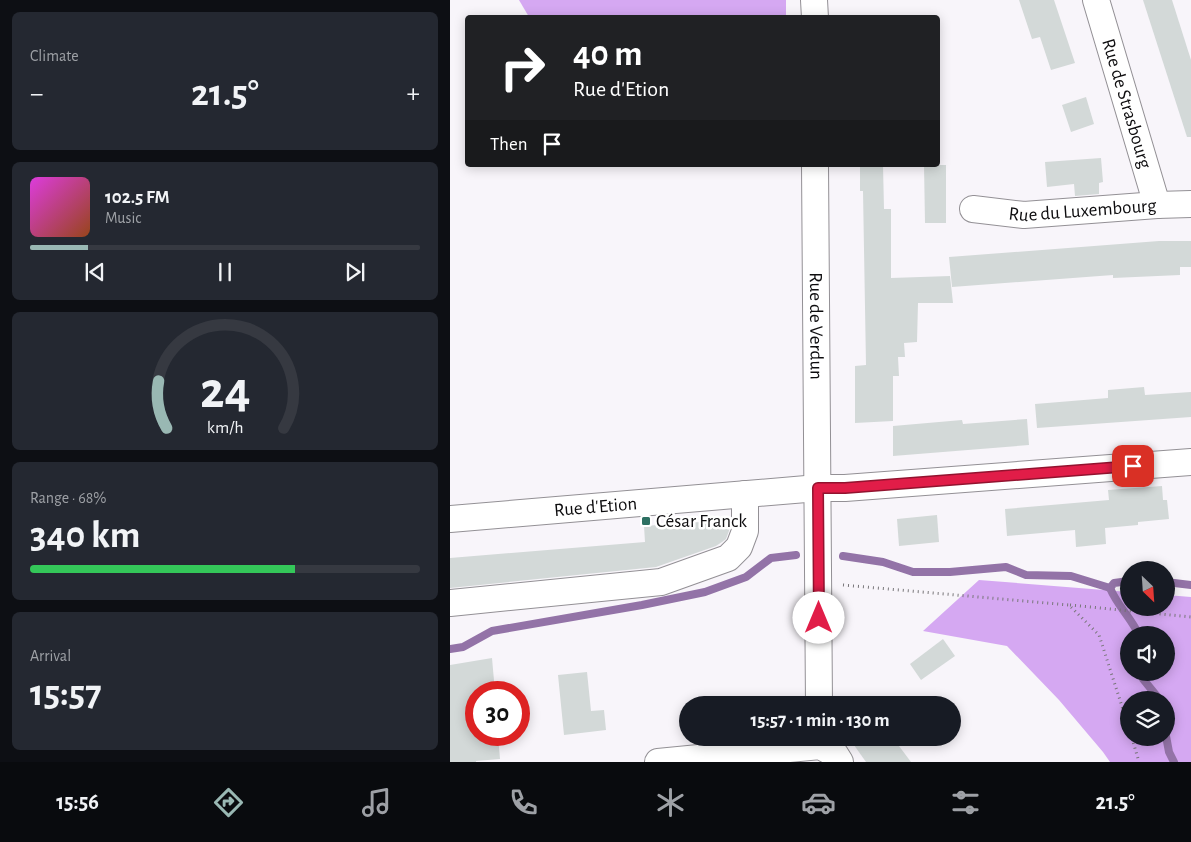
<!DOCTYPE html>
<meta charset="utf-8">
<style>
:root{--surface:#171b24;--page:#242831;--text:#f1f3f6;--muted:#9ea1a6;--line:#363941;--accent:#99b8b3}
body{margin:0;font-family:"Alegreya Sans",sans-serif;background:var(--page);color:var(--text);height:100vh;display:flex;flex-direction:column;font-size:19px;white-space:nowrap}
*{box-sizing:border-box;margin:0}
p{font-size:16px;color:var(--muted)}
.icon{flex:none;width:28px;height:28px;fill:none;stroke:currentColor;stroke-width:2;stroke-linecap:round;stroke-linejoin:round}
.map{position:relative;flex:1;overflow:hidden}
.side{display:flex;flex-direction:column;gap:12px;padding:12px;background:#0d0f14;width:450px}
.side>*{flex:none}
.top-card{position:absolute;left:15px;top:15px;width:475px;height:152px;border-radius:5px;box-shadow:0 2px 12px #0003;background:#202124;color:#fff;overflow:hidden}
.needle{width:32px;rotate:155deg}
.controls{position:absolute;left:670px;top:561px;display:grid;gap:10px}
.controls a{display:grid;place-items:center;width:55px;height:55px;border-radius:50%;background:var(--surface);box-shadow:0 2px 12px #0003;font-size:25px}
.speed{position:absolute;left:15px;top:681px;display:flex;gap:10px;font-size:25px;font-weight:700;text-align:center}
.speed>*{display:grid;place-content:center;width:65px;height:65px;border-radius:50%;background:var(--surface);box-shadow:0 2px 12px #0003;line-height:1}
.speed .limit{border:8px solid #d22;background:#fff;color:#111}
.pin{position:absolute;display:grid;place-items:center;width:42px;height:42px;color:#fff;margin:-21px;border-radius:10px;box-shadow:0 2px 8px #0006}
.me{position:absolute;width:55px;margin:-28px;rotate:0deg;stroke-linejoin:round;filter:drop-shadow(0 0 4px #0008)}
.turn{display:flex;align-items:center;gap:18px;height:105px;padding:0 25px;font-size:22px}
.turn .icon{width:65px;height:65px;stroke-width:2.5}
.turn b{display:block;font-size:35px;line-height:42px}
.then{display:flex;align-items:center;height:48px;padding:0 25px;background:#0003;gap:10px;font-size:19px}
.big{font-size:38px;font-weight:700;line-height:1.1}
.side .tile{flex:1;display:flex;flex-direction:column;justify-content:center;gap:8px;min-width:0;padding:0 18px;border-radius:8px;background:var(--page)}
.side .dial{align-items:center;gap:0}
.dial svg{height:130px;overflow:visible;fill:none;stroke:var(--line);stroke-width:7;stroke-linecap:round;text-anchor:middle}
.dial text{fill:var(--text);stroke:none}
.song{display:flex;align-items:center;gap:15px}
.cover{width:60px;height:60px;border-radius:8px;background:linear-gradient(135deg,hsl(300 70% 55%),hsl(20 70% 35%))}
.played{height:5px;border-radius:2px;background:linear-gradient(90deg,var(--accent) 15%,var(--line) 15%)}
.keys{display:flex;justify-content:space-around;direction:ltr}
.heat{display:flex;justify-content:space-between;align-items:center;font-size:28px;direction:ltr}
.charge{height:8px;border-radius:4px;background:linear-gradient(90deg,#34c759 68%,var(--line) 0)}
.trip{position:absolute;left:229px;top:696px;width:282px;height:50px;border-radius:25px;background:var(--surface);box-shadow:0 2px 12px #0003;font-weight:700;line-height:50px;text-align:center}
.dock{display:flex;height:80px;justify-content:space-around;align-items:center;background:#090b0e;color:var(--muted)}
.dock .icon{width:35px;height:35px}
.dock .selected{color:var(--accent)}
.dock b{font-size:22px;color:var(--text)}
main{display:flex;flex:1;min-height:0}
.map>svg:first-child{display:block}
.forest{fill:#d5a8f2;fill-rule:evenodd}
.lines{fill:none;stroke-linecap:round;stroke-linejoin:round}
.stream{stroke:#9373a7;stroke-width:8}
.building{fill:#d3d9d8}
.minor-casing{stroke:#939095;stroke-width:28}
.path{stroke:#787679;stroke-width:3;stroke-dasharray:1 4;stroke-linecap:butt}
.minor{stroke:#fff;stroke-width:26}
.route-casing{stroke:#92132f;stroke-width:12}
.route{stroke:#e11d48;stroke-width:9}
.poi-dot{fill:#2d7062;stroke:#fff;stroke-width:2}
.labels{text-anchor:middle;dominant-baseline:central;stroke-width:5;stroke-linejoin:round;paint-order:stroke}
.street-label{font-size:19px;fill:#0d0c0e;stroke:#fff}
.poi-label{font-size:19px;fill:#0d0c0e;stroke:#fff;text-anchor:start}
</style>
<main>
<section class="side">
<div class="tile"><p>Climate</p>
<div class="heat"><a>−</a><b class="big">21.5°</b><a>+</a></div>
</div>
<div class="tile">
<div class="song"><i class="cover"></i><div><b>102.5 FM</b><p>Music</p></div></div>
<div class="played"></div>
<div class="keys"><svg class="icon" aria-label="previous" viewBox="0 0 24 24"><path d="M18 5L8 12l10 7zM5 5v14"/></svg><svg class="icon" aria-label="pause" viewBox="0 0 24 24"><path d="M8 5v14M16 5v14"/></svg><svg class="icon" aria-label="next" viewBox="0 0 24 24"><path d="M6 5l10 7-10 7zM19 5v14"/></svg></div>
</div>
<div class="tile dial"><svg viewBox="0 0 100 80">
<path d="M14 69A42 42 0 1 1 86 69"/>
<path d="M14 69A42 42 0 0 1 9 40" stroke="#99b8b3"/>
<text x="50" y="56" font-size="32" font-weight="700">24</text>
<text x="50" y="72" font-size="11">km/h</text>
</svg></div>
<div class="tile"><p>Range · 68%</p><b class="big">340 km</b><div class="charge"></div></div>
<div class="tile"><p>Arrival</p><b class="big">15:57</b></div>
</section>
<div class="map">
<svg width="741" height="762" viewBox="0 0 741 762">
<rect width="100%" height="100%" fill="#f8f5fa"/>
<g class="forest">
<polygon points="69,0 336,0 336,17 79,17"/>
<path d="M529 580 679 592V608H716V595L741 597V762H660L653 752 609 700 557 646 473 631ZM679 635H716V672H679ZM679 700H716V738H679Z"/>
</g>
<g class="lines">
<g class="stream">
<polyline points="393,556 433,562 463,572 500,572 556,567 576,575 621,576 660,588"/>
<polyline points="716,582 741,585"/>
<path d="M660 588C667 605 681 618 689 635"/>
<polyline points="660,588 664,583 679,581"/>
<polyline points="0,649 13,647 42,631 192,605 255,592 296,577 321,558 346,555"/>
<polyline points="692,672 693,679 710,700"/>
<polyline points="716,736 719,752 724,762"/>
</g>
</g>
<g class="building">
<polygon points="569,0 604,0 625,63 601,70 590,37 582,39"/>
<polygon points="693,0 722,0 741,60 741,137 737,137"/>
<polygon points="636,97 644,124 621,132 612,105"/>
<polygon points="651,158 653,182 649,183 649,194 625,196 624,184 597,187 595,162"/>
<polygon points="410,165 433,165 434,209 441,209 441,278 500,276 503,303 468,303 467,342 454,343 455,357 448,357 449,376 443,376 443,421 405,423 405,366 416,365 413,191 410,191"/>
<polygon points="474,165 496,165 496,223 475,223"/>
<polygon points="709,241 741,241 741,267 730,267 730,275 663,278 663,275 502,287 499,257"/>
<polygon points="694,387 695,395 741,392 741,417 587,428 585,404 658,398 658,390"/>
<polygon points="577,419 579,445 443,456 443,426 512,420 513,424"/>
<polygon points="712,486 713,500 717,500 719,519 688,522 688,525 655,528 656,544 626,547 625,530 557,536 555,509 659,500 658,490"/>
<polygon points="487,515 489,542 449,546 447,519"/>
<polygon points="279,520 280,528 276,539 272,542 266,546 206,567 0,588 0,558 195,542 194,526"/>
<polygon points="493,639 505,656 471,680 460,664"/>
<polygon points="42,658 45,692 26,692 26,735 48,735 50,759 26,761 26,762 0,762 0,665"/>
<polygon points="137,672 141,711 154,710 156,730 114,735 108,675"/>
<polygon points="399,738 443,738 461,762 416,762"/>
</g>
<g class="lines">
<g class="minor-casing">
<g id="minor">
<polyline points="364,0 365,18"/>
<path id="s1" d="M646 0 707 205"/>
<path id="s2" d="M365 165 369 705"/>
<path id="s3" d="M523 209 574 215 707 205 741 204"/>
<path id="s4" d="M0 519 368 488H395L741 462"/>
<polyline points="0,603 211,582 278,558 289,547 295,531 295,494"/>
<polyline points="208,762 370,746 385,754 390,762"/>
</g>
</g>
<g class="path">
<polyline points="393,585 619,605 649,635 679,728"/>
<polyline points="620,605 741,617"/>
<polyline points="682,738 689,762"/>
</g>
<use href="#minor" class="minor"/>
</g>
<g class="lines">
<g class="route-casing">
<polyline id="route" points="369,618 368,488 395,488 683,466"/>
</g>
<use href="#route" class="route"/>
</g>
<rect class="poi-dot" x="191" y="516" width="10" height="10" rx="2.5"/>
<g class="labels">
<g class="street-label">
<text stroke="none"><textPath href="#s1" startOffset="108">Rue de Strasbourg</textPath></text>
<text stroke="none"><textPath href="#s3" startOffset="110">Rue du Luxembourg</textPath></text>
<text stroke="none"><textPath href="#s2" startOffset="161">Rue de Verdun</textPath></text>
<text stroke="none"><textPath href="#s4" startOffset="146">Rue d'Etion</textPath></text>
</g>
<g class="poi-label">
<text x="206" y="521">César Franck</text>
</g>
</g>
</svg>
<div class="controls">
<a><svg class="needle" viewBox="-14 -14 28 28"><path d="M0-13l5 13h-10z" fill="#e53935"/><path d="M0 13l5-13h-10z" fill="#9ea1a6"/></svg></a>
<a><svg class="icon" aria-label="sound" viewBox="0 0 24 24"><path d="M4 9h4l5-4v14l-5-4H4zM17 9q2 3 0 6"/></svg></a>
<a><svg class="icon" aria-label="layers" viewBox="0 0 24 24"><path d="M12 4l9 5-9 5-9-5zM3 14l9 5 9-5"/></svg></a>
</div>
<div class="speed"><div class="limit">30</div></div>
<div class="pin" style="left:683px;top:466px;background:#d93025"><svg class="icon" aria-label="arrive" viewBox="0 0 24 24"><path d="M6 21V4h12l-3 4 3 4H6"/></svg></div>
<svg class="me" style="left:369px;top:618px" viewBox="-20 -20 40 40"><circle r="19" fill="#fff"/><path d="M0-13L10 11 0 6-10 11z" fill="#e11d48"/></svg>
<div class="trip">15:57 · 1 min · 130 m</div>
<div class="top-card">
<div class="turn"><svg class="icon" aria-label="right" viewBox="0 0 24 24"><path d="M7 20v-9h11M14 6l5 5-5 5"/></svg><div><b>40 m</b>Rue d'Etion</div></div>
<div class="then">Then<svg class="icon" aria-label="arrive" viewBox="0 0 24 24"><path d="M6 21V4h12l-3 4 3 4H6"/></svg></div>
</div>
</div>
</main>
<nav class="dock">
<b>15:56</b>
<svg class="icon selected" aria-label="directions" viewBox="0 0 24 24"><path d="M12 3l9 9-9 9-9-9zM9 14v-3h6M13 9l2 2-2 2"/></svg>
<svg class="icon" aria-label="music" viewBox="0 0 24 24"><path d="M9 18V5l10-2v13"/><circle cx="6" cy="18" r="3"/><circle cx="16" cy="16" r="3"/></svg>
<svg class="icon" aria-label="phone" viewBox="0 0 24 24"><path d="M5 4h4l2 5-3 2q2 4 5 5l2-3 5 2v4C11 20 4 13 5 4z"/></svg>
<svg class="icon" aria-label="climate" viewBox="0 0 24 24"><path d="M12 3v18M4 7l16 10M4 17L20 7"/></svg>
<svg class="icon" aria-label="car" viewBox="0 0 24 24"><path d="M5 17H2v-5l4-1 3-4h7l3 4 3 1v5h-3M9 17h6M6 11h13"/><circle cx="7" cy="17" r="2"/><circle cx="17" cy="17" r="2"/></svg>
<svg class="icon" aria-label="filters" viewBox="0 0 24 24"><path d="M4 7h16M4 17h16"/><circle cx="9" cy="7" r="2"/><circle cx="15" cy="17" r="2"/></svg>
<b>21.5°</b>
</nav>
